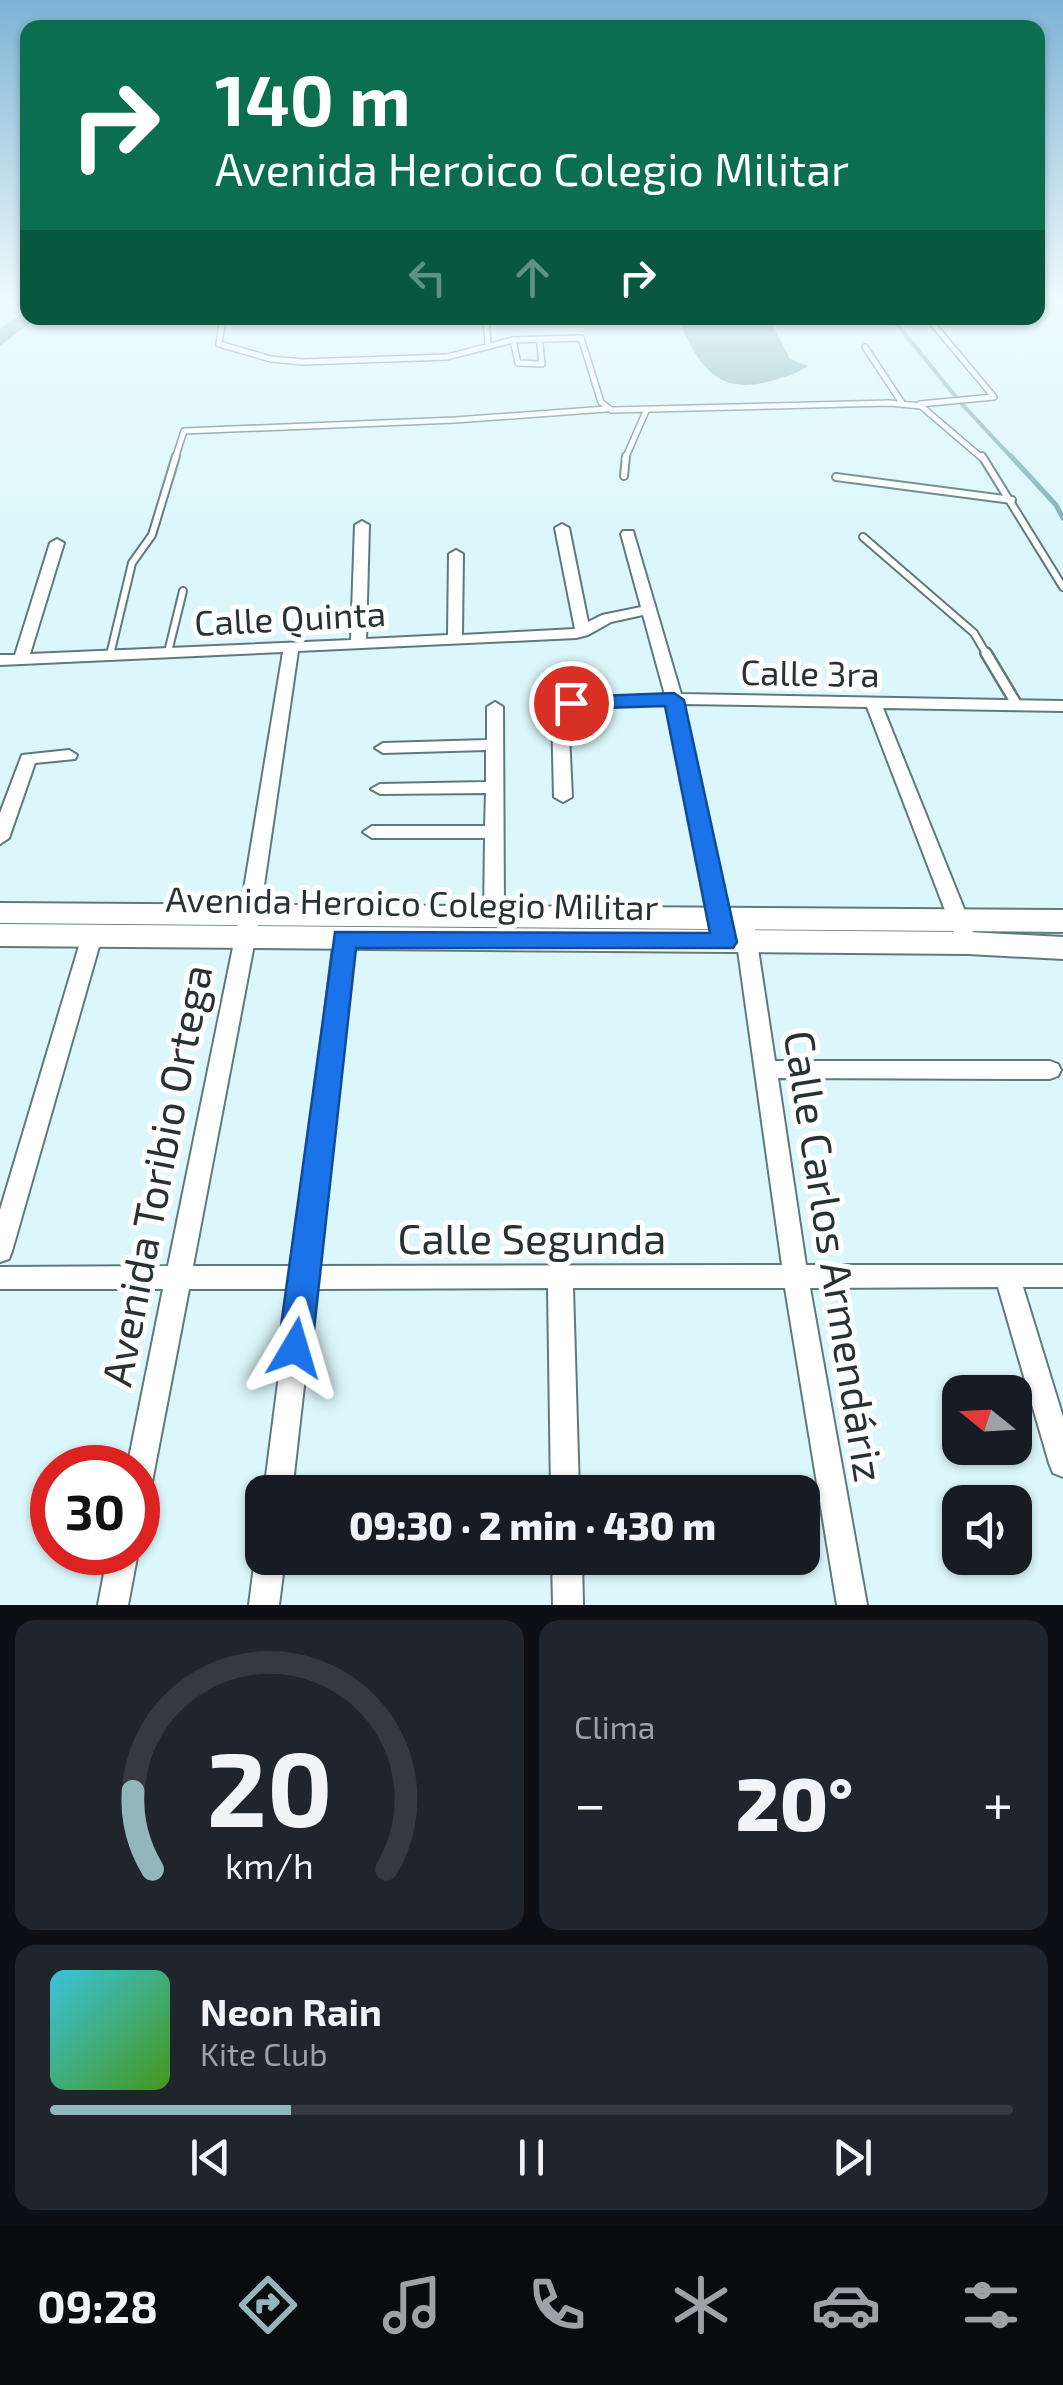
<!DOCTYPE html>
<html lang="es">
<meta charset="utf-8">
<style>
:root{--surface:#171b24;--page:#20242c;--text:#f1f3f6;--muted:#9ea1a6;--line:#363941;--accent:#93b6bc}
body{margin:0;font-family:"Exo 2",sans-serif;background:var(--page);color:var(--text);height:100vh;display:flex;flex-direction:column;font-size:38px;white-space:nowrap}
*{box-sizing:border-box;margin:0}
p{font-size:32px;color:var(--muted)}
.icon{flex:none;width:55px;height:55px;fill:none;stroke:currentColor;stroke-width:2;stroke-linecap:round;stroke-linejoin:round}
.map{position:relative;height:1605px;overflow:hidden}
.side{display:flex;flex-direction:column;gap:15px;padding:15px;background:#0d0f14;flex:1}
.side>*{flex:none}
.banner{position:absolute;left:20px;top:20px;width:1025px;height:305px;border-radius:20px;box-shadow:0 2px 8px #0004;background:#0b6e4f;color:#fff;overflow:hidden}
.needle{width:65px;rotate:288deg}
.controls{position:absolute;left:942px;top:1375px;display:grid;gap:20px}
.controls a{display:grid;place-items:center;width:90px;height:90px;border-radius:20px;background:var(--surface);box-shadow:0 2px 8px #0004;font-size:50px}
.speed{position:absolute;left:30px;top:1445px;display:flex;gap:20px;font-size:50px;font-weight:700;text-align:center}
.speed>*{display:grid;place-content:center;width:130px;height:130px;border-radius:50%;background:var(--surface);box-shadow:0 2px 8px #0004;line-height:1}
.speed .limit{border:15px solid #d22;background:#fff;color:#111}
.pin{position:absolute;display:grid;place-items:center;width:85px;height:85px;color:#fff;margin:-42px;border:5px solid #fff;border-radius:50%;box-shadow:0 2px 10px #0007}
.me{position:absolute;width:110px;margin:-55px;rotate:7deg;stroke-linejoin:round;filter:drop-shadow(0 0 8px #0008)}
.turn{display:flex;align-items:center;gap:35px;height:210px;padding:0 30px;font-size:45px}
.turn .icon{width:130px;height:130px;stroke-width:2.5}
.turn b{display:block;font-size:70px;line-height:85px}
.lanes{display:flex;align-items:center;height:95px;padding:0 30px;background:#0003;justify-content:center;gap:50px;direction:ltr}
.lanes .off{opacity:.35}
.big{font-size:75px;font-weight:800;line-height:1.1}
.side .tile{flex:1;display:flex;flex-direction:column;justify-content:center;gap:15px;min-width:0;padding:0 35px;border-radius:20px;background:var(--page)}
.side .dial{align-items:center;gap:0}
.dial svg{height:260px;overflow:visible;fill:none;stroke:var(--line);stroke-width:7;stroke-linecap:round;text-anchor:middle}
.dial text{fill:var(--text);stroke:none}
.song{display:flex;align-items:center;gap:30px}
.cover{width:120px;height:120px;border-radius:15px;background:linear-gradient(135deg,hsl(190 70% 55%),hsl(100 70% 35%))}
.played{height:10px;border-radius:5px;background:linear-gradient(90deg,var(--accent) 25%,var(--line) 25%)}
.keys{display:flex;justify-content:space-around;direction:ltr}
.heat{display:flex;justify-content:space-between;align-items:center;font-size:55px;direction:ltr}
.side .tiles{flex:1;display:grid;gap:15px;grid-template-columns:1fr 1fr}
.tile:last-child{grid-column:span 2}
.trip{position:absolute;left:245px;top:1475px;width:575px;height:100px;border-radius:20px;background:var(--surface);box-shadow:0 2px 8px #0004;font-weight:800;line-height:100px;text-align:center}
.tab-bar{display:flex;height:160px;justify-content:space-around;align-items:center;background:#090b0e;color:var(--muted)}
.tab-bar .icon{width:70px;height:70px}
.tab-bar .on{color:var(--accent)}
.tab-bar b{font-size:45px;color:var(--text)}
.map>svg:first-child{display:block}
.water{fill:#7eb2b9}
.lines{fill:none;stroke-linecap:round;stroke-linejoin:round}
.stream-far1{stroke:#7eb2b9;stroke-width:4}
.stream{stroke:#7eb2b9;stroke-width:5}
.river{fill:#7eb2b9;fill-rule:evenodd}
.service-far2-casing{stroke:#60797d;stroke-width:8}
.service-far1-casing{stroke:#60797d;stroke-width:10}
.service-casing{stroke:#60797d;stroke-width:14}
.minor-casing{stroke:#60797d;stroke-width:4}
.primary-casing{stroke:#60797d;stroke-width:4}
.service-far2{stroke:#fff;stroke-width:5}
.service-far1{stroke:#fff;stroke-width:6}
.service{stroke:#fff;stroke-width:9}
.minor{fill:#fff;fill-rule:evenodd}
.primary{fill:#fff;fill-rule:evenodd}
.route{fill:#1a73e8;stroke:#114b97;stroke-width:2.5}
.labels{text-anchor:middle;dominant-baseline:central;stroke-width:10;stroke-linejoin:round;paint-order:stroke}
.street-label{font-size:35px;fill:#273234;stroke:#fefefe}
.near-street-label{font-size:42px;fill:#273234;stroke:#fefefe}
</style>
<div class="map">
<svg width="1063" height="1605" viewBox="0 0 1063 1605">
<rect width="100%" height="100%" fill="#dbf7fb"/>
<path class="water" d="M677 318H769L790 359 808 366C797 374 784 377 771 381 714 397 698 362 677 318Z"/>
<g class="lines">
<polyline class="stream-far1" points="892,318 960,402 1013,459"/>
<polyline class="stream" points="1011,456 1056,505 1063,518"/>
<polygon class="river" points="28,309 28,318 35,319 0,346 0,329"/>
<g class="service-far2-casing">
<g id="service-far2">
<polyline points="223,318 219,344 271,359 303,362 447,357 513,340 581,338 601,402 611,410 889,403 921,406 983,459"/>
<polyline points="486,318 488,345"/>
<polyline points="513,340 518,363 542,364 540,344"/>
<polyline points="865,347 902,403"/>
<polyline points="920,404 994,397 928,318"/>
<polyline points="175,459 184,431 455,420 606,409"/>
<polyline points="625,459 646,411"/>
</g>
</g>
<g class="service-far1-casing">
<g id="service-far1">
<polyline points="982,456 1063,587"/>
<polyline points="624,476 626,456"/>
<polyline points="836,477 1012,500"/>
<polyline points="863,537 974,633 987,655"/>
<polyline points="168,652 183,591"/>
<polyline points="110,655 132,563 152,535 176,456"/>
</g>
</g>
<g class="service-casing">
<polyline id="service" points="986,653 1017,705"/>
</g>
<g class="minor-casing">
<g id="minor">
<polygon points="362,521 369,525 366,639 448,635 449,554 456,550 463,554 462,635 575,629 555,528 562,524 569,528 588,622 602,615 641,607 621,534 623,531 633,531 681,694 1063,701 1063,711 883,708 973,931 970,936 956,936 953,931 867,707 683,704 733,932 730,937 716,937 713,932 667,704 575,708 568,713 572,797 563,802 554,797 552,711 571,698 665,695 643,615 611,622 588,635 576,638 298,651 260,913 193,1266 293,1266 334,939 337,934 351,934 354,939 317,1266 782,1265 735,929 738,924 752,924 755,929 775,1061 1050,1061 1058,1064 1061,1070 1058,1076 1050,1079 778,1078 806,1265 1063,1265 1063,1287 1023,1287 1063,1417 1063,1477 1053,1473 1049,1463 998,1287 810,1288 867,1605 837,1605 785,1288 573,1288 579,1492 551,1492 548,1288 315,1289 292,1492 264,1492 290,1289 189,1289 152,1482 148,1492 138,1496 138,1468 127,1468 163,1289 0,1289 0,1267 168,1266 240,913 283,652 0,665 0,655 15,655 50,543 57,539 64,543 30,654 351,640 355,525"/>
<polygon points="495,702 503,707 504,917 501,922 487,922 484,917 485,838 372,838 363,832 372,826 485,826 486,793 380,794 371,789 380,784 486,782 486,750 383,753 375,748 383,743 487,740 487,707"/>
<polygon points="69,750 77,755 75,759 35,763 9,838 0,844 0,813 22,755"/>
<polygon points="92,929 99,931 102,936 12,1251 9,1259 0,1262 0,1210 82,936 85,931"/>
<polygon points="262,1546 262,1558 285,1558 279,1605 249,1605 255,1558"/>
<polygon points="108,1552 138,1552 128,1605 98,1605"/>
<polygon points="552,1558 582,1558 583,1605 553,1605"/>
</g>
</g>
<g class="primary-casing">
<g id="primary">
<polygon points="0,903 1063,910 1063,932 0,923"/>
<polygon points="0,924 968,932 1063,937 1063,959 968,954 0,946"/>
</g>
</g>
<use href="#service-far2" class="service-far2"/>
<use href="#service-far1" class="service-far1"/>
<use href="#service" class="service"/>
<use href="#minor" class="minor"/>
<use href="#primary" class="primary"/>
</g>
<linearGradient id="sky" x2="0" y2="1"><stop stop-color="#7db3d5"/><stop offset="0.57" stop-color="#effbfd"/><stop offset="1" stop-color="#effbfd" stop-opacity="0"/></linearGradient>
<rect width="1063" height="526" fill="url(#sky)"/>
<polygon class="route" points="674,693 684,700 737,942 733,948 356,948 312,1348 307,1359 295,1364 283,1359 278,1348 335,932 710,933 665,706 571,709 561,703 571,697"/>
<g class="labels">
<g class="street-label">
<text transform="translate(290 617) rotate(-3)">Calle Quinta</text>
<text transform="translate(810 672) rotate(1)">Calle 3ra</text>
<text transform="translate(412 902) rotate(1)">Avenida Heroico Colegio Militar</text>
</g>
<g class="near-street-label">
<text transform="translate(155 1175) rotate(-79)">Avenida Toribio Ortega</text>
<text x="532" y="1237">Calle Segunda</text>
<text transform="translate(836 1256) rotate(81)">Calle Carlos Armendáriz</text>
</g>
</g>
</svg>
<div class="controls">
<a><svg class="needle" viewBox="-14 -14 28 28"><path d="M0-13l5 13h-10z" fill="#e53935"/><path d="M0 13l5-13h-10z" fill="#9ea1a6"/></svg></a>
<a><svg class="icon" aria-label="sound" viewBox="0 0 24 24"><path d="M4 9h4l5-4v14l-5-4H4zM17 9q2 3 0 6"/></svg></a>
</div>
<div class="speed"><div class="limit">30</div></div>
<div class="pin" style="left:571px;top:703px;background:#d93025"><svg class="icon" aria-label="arrive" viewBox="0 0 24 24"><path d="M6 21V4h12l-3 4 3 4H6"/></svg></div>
<svg class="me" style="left:295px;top:1348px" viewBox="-20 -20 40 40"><path d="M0-17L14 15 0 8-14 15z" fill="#1a73e8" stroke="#fff" stroke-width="4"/></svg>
<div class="trip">09:30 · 2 min · 430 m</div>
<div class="banner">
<div class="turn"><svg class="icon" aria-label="right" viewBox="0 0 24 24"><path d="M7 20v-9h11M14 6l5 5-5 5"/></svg><div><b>140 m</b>Avenida Heroico Colegio Militar</div></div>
<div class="lanes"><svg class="icon off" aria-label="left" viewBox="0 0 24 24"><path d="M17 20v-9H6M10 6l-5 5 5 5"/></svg><svg class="icon off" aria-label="ahead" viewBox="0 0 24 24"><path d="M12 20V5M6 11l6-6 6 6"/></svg><svg class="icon" aria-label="right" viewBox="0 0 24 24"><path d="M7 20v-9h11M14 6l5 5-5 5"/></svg></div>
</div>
</div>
<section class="side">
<div class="tiles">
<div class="tile dial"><svg viewBox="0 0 100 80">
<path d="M14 69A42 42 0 1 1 86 69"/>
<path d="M14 69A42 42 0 0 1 8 45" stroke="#93b6bc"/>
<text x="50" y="56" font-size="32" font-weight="700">20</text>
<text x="50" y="72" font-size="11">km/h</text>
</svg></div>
<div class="tile"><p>Clima</p>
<div class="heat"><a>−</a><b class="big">20°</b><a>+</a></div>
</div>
<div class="tile">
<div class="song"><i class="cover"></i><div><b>Neon Rain</b><p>Kite Club</p></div></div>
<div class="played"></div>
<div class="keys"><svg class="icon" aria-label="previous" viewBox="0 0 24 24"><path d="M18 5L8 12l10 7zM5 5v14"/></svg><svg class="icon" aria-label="pause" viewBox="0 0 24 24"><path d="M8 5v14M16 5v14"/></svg><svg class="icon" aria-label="next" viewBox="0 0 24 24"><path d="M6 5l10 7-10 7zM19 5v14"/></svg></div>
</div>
</div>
</section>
<nav class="tab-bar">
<b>09:28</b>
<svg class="icon on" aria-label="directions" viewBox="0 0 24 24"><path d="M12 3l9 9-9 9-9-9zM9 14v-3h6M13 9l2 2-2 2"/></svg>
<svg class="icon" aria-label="music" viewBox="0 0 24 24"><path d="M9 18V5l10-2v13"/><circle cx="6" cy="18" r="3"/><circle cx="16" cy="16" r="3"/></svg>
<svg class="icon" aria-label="phone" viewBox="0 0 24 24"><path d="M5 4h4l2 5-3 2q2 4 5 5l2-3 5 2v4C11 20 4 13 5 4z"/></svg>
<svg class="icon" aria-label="climate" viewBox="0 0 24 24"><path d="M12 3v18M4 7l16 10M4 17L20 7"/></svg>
<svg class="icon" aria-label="car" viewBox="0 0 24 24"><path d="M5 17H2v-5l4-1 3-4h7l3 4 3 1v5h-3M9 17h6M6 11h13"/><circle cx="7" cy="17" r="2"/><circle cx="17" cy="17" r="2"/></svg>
<svg class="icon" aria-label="filters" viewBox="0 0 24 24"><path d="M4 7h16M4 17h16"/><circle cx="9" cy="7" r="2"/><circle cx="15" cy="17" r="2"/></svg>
</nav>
